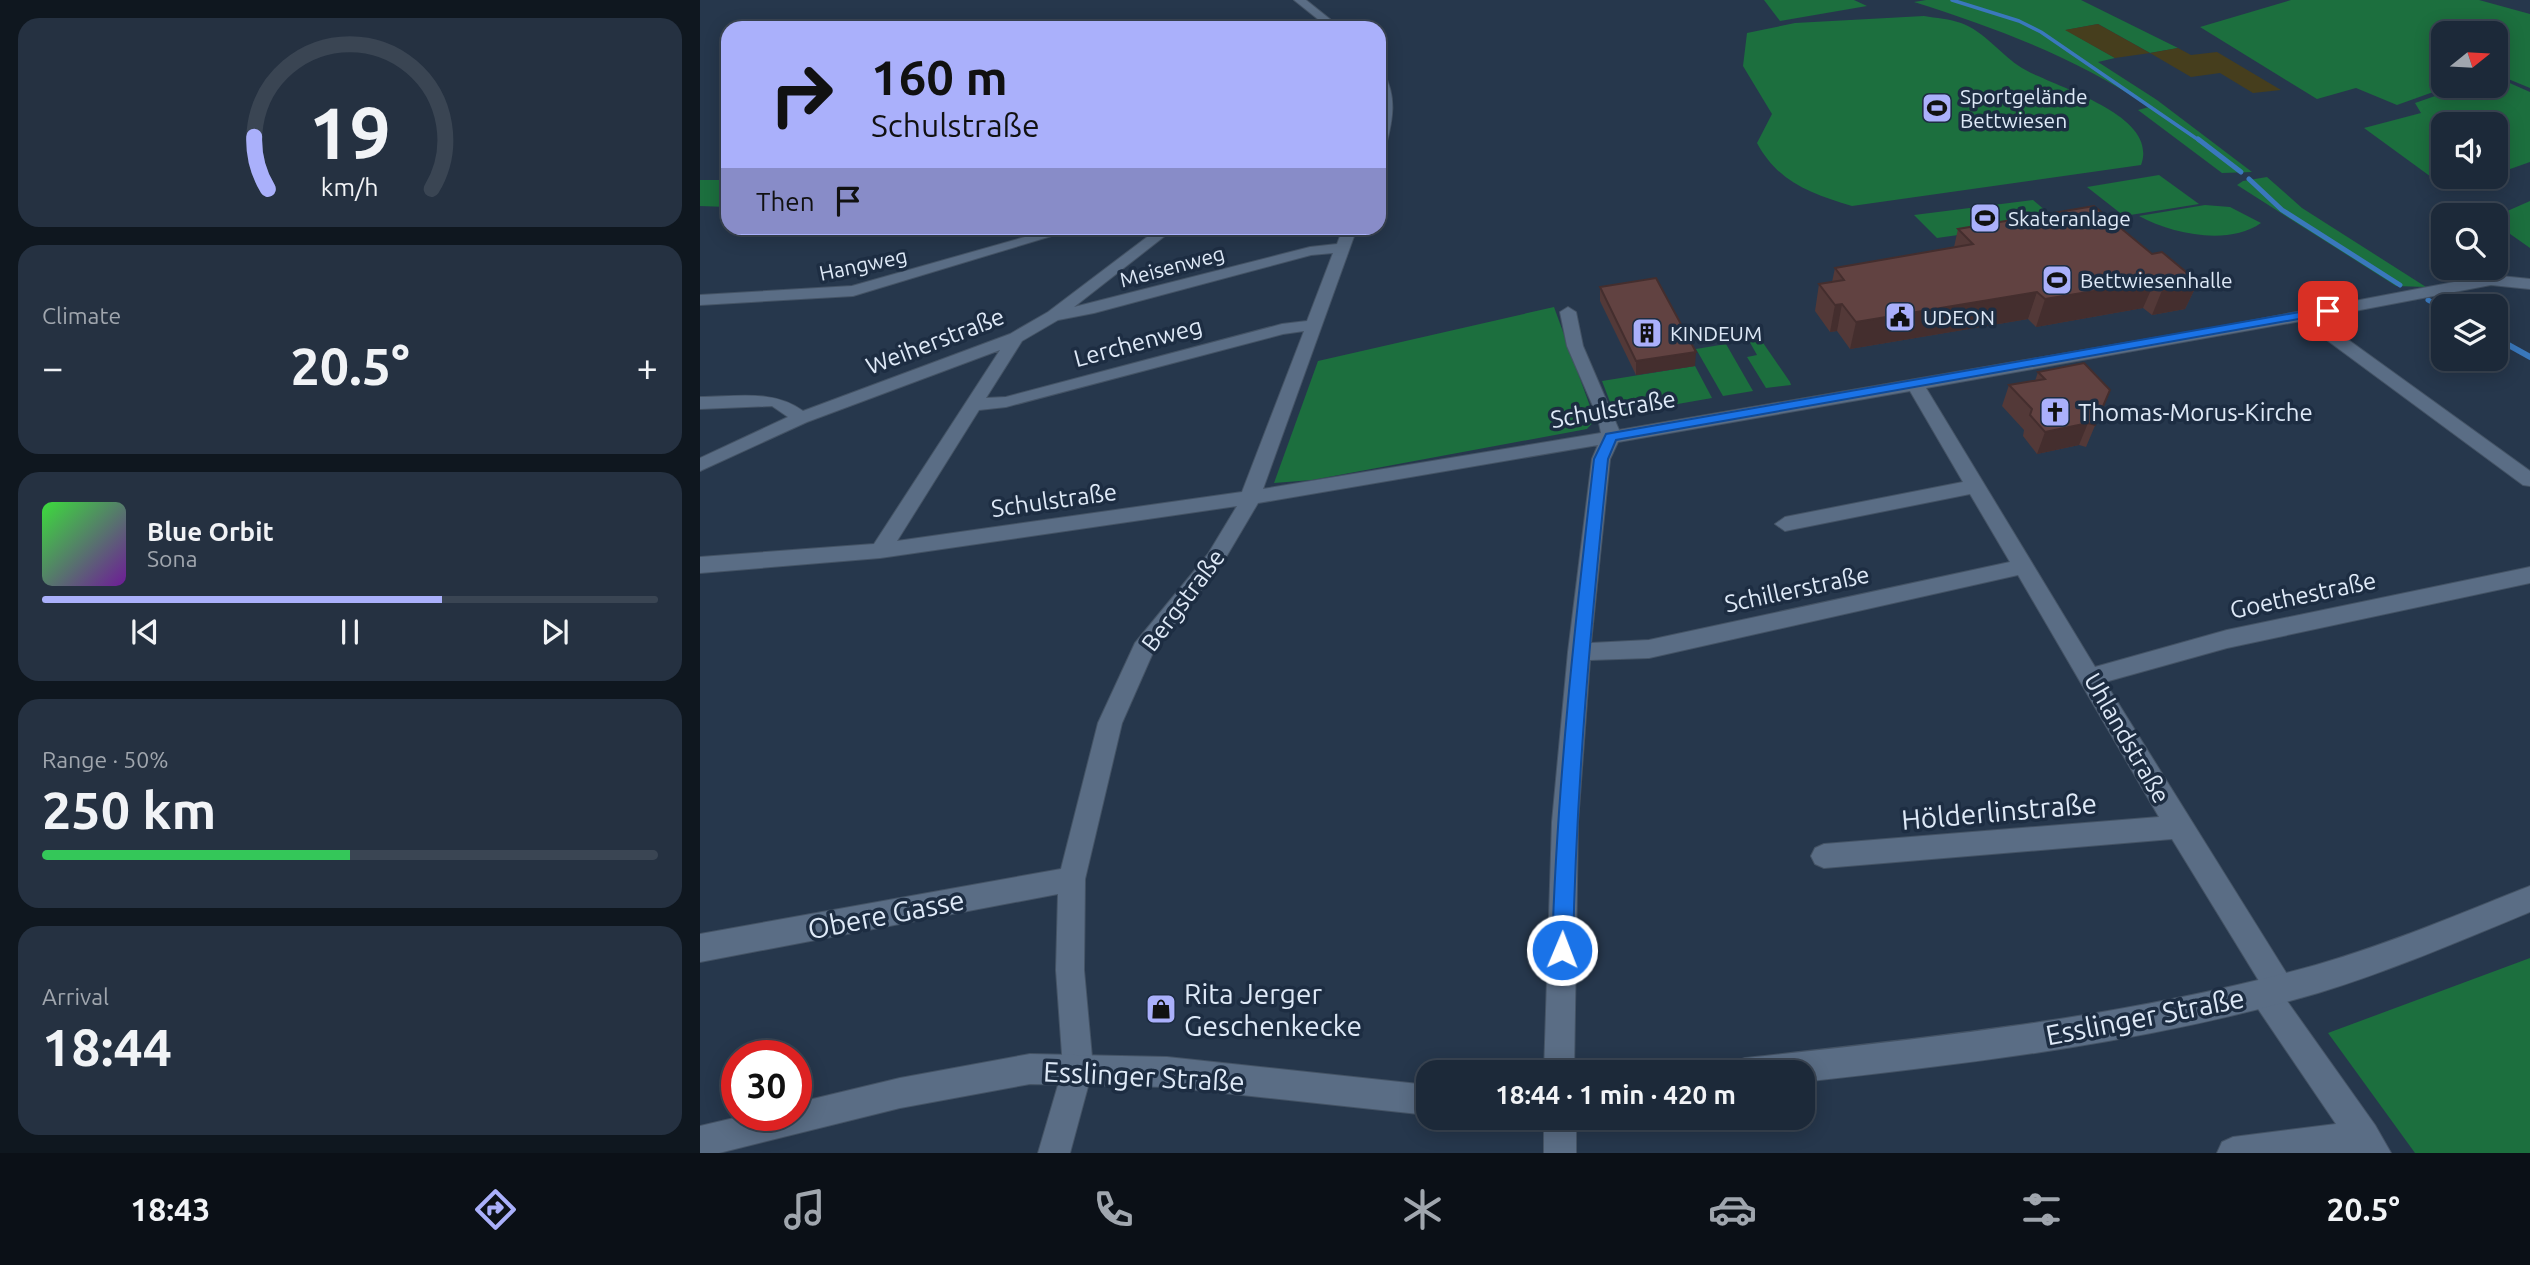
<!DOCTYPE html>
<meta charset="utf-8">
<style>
:root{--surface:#1c2939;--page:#253141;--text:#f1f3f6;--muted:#a0a6ae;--line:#3a4553;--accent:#aab0fb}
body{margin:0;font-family:Ubuntu,sans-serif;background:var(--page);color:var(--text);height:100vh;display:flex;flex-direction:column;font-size:26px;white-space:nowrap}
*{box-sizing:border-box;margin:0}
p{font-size:23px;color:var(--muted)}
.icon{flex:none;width:38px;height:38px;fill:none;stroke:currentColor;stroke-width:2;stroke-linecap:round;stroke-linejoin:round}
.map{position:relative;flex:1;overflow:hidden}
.drawer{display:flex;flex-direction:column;gap:18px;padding:18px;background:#0f171f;width:700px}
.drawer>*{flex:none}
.banner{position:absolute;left:21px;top:21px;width:665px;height:214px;border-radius:21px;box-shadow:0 4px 18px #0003,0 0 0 2px var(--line);background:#aab0fb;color:#111;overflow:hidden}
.needle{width:46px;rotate:72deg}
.controls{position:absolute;left:1731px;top:21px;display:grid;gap:14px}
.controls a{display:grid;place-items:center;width:77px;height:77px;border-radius:14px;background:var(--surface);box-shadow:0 4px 18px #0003,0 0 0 2px var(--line);font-size:35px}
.speed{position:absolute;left:21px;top:1040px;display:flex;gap:14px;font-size:35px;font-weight:700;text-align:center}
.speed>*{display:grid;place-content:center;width:91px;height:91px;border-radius:50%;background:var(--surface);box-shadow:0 4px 18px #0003,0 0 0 2px var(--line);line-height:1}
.speed .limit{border:10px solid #d22;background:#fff;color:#111}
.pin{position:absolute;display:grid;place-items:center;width:60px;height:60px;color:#fff;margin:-30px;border-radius:14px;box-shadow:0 4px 10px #0006}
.me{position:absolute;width:77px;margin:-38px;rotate:1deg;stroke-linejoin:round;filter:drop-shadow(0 0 5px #0008)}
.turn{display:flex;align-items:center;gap:24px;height:147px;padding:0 35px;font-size:32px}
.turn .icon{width:91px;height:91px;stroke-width:2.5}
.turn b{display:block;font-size:49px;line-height:60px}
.then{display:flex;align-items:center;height:66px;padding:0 35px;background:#0003;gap:14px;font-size:26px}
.big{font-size:52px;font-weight:700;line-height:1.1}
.drawer .widget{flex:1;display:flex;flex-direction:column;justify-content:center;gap:10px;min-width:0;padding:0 24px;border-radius:21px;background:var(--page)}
.drawer .dial{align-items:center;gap:0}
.dial svg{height:182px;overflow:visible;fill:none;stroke:var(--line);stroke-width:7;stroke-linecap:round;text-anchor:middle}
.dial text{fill:var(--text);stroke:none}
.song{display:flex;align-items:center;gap:21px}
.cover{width:84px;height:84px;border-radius:10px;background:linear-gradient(135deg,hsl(120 70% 55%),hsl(280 70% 35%))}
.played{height:7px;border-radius:4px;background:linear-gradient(90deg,var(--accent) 65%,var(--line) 65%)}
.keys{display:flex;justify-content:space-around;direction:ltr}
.heat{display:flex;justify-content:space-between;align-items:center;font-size:38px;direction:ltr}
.charge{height:10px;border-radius:5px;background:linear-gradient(90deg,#34c759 50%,var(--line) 0)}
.trip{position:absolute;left:716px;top:1060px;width:399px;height:70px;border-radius:21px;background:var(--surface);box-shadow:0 4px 18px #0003,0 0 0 2px var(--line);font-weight:700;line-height:70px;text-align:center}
.menu{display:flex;height:112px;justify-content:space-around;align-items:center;background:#0b1017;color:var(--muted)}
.menu .icon{width:49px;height:49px}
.menu .on{color:var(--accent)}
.menu b{font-size:32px;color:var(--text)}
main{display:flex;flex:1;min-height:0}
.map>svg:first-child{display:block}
.green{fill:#1c6f3e}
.sand{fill:#463e1d}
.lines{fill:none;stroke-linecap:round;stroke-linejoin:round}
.stream-far2{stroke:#3a78bc;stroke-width:3.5}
.stream-far1{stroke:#3a78bc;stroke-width:5}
.stream{stroke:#3a78bc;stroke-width:6}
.street-casing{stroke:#445365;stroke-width:2}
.secondary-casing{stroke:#445365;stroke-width:2}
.street{fill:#5a6d85;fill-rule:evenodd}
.secondary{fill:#5a6d85;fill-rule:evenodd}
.wall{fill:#533938}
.shaded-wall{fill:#442e2e}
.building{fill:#614241;stroke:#442e2e;stroke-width:2}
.route{fill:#1a73e8;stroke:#114b97;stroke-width:2}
.labels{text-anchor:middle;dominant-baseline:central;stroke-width:7;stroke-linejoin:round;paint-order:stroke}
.far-poi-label{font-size:21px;fill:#dee9f7;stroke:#1d2d42;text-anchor:start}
.far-street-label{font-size:21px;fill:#dee9f7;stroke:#1d2d42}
.street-label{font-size:24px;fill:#dee9f7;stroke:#1d2d42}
.poi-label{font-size:24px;fill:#dee9f7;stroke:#1d2d42;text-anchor:start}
.near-street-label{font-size:28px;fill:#dee9f7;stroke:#1d2d42}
.near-poi-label{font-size:28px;fill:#dee9f7;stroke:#1d2d42;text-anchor:start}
</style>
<main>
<section class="drawer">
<div class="widget dial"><svg viewBox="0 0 100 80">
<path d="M14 69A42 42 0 1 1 86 69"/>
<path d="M14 69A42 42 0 0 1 8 46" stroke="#aab0fb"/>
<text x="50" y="56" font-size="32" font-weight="700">19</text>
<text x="50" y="72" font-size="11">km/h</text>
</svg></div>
<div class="widget"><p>Climate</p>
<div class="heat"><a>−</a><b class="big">20.5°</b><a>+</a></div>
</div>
<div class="widget">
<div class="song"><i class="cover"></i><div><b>Blue Orbit</b><p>Sona</p></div></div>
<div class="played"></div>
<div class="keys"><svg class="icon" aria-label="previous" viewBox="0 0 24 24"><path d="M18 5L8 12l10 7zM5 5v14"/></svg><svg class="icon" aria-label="pause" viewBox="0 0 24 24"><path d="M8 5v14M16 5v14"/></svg><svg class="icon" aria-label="next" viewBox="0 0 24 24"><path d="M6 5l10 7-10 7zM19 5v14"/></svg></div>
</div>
<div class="widget"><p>Range · 50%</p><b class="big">250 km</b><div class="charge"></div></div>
<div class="widget"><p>Arrival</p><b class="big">18:44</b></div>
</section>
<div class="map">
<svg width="1830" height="1153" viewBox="0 0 1830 1153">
<rect width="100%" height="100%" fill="#26374c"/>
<g class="green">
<polygon points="1064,0 1154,0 1167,6 1080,21"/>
<path d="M1226 0H1381L1478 48 1450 53 1398 24 1366 30 1415 58 1398 62 1457 100 1552 172 1522 173 1438 110 1449 107C1377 58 1296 28 1214 2Z"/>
<polygon points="1591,0 1779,0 1830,14 1830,88 1796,74 1796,33 1743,33 1743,86 1750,86 1697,105 1656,88 1617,99 1500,27"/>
<path d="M1224 16C1236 18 1250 19 1261 23 1284 31 1302 56 1322 68 1355 88 1460 114 1441 165L1152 206C1111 194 1078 182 1057 143L1072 114 1043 66 1047 33 1095 23Z"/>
<polygon points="1796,77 1830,92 1830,162 1796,174 1796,124 1743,124 1743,177 1788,177 1749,190 1664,128 1721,113 1715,103 1764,86 1796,86"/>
<polygon points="1459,175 1499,204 1424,216 1387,187"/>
<polygon points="1567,177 1602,208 1726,287 1696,286 1537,185 1543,181"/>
<polygon points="0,180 28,180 28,207 0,206"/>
<polygon points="1333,200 1358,221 1237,238 1214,215"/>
<polygon points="1830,201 1830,248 1796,224 1796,216"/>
<path d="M1505 205 1530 207 1561 223C1528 246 1472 234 1439 216Z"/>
<polygon points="854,307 895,420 887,429 612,480 574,483 618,361"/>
<polygon points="1059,337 1090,382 1091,385 1066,388 1047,357 1057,355 1048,339"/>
<polygon points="1026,344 1053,391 1023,396 996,349"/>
<polygon points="995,366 1012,398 915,415 902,381"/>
<polygon points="1830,958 1830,1153 1715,1153 1628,1033"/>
</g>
<polygon class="sand" points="1398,24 1450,53 1478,48 1491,55 1517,52 1581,90 1553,93 1520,73 1491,77 1450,53 1415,58 1365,30"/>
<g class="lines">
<polyline class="stream-far2" points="1252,0 1319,21 1341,32 1500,141"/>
<g class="stream-far1">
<polyline points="1498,139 1541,172"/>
<polyline points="1549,179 1582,210 1700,285"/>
<polyline points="1728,300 1743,308"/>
</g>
<polyline class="stream" points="1796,338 1830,357"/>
<g class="street-casing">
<g id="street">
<polygon points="594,0 606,0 641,28 629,28"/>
<path d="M679 70 683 72C697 96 693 119 686 145L679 149Z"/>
<polygon points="357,228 378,228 153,296 0,305 0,295 152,286"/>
<path d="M459 228H475L374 307 610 247 637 244 643 228H657L563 489 901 433 898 418 867 346 860 312 868 307 876 312 883 346 919 430 1518 327 1791 275 1830 279V289L1791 285 1618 318 1830 471V486L1823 485 1601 321 1226 388 1395 667 1527 630 1830 567V583L1527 648 1405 682 1590 979 1594 989 1587 1001 1675 1125 1691 1153H1517L1522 1142 1533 1137 1636 1124 1554 1003 1550 993 1554 983 1559 981 1472 839 1124 868 1115 864 1111 856 1115 848 1124 844 1459 817 1318 575 949 658 890 660 878 822 874 1073H844L852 822 868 652 892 459 898 445 558 503 522 564 455 648 422 723 385 879 384 970 393 1068 370 1153H338L363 1068 356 970 358 894 0 962V934L361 869 398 723 435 643 508 554 537 506 180 558 0 573V557L174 544 300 350 107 422 0 471V458L88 417 72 406 0 409V397C36 397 73 389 103 411L310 334 348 312ZM633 253 607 321 582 324 306 397 286 398 322 341 358 320 394 313 611 255ZM604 331 542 492 197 541 279 410 306 407 583 334ZM1210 391 1263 482 1085 517 1075 524 1085 531 1270 494 1310 562 949 640 891 643 910 459 918 442Z"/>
<rect x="844" y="1118" width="32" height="35"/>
</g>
</g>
<g class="secondary-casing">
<g id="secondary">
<path d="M1830 886V912C1760 941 1690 971 1618 993 1450 1042 1276 1063 1102 1082V1073H1030L1034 1062 1045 1058C1237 1037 1429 1017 1616 965 1689 944 1759 914 1830 886Z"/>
<polygon points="330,1054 467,1057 728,1085 728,1115 467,1087 330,1084 200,1108 19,1153 0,1153 0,1126 47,1115 96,1115 96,1103 200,1078"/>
</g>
</g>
<use href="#street" class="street"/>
<use href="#secondary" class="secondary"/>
</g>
<g class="wall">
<polygon points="1258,229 1452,254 1498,282 1485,309 1452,315 1443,308 1336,327 1328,319 1150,349 1137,331 1130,332 1115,311 1119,284 1132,282 1135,268 1254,247"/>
<polygon points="900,287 995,366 936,375 900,301"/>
<polygon points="1338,372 1410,390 1386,447 1379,445 1337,454 1323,436 1324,430 1302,406 1309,385 1335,381"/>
</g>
<g class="shaded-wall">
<polygon points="1455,281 1443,308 1336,327 1345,299"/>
<polygon points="1498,282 1485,309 1452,315 1463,288"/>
<polygon points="1337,292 1328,319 1150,349 1156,322"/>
<polygon points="1142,304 1137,331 1130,332 1135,305"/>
<polygon points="996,352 995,366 936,375 936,361"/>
<polygon points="1388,423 1379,445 1337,454 1345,432"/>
</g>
<g class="building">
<polygon points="1394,206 1452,254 1462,252 1498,282 1463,288 1455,281 1345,299 1337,292 1156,322 1142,304 1135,305 1119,284 1144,280 1135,268 1273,244 1258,229"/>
<polygon points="956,278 996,352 936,361 900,287"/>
<polygon points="1384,363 1410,390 1395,425 1388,423 1345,432 1330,415 1332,409 1309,385 1345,379 1338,372"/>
</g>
<path class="route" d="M1628 307 1634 311 1632 313 916 440 908 459C891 623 876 785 873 950L870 957 862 960 855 957 852 950C857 785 875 623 894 459L906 434Z"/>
<defs>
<g id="stadium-square" transform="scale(1.575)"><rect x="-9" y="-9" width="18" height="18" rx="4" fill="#aab0fb" stroke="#1d2d42"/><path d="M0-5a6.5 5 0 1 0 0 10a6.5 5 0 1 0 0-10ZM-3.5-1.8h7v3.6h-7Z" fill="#111"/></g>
<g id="civic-square" transform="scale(1.575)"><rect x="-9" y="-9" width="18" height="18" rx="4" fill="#aab0fb" stroke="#1d2d42"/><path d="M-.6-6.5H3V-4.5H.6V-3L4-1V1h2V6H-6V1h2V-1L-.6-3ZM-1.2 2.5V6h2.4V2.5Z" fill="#111"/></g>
<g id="building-square" transform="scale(1.575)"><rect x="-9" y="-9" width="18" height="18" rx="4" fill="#aab0fb" stroke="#1d2d42"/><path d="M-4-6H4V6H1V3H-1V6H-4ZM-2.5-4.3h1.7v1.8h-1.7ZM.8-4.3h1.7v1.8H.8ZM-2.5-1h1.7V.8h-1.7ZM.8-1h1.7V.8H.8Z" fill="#111"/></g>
<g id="church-square" transform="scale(1.575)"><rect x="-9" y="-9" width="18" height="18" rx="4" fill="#aab0fb" stroke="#1d2d42"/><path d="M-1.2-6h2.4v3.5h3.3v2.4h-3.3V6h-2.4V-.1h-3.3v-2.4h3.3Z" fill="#111"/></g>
<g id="shop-square" transform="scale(1.575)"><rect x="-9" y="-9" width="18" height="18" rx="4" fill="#aab0fb" stroke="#1d2d42"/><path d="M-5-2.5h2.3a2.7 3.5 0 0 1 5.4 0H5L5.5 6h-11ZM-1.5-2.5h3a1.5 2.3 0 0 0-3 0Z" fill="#111"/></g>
</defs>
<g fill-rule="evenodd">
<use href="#stadium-square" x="1237" y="108"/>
<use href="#stadium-square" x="1285" y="218"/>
<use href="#stadium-square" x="1357" y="280"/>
<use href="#civic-square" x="1200" y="317"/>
<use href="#building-square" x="947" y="333"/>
<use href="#church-square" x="1355" y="412"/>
<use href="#shop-square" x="461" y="1009"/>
</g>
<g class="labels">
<g class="far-poi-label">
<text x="1260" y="96">Sportgelände<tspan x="1260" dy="24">Bettwiesen</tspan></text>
<text x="1308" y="218">Skateranlage</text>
<text x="1380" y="280">Bettwiesenhalle</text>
<text x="1223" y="317">UDEON</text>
<text x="970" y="333">KINDEUM</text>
</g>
<g class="far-street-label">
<text transform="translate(163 264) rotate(-12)">Hangweg</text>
<text transform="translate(472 266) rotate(-15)">Meisenweg</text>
</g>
<g class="street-label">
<text transform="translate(235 341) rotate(-21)">Weiherstraße</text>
<text transform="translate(438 342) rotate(-15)">Lerchenweg</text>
<text transform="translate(913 409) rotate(-10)">Schulstraße</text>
<text transform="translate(354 500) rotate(-8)">Schulstraße</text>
<text transform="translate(1097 589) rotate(-12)">Schillerstraße</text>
<text transform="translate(1603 595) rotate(-12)">Goethestraße</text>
<text transform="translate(483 600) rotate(-53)">Bergstraße</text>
<text transform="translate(1427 738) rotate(60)">Uhlandstraße</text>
</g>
<g class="poi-label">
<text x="1378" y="412">Thomas-Morus-Kirche</text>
</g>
<g class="near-street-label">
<text transform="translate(1299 811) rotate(-5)">Hölderlinstraße</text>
<text transform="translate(186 914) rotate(-11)">Obere Gasse</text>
<text transform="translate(1445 1016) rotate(-11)">Esslinger Straße</text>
<text transform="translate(444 1076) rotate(3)">Esslinger Straße</text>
</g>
<g class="near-poi-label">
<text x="484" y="993">Rita Jerger<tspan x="484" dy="32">Geschenkecke</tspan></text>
</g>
</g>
</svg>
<div class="controls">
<a><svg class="needle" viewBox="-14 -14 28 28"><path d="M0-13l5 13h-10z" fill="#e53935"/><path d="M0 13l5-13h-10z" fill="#a0a6ae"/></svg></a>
<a><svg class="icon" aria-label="sound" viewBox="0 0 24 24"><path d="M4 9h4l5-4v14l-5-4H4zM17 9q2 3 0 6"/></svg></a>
<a><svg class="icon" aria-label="search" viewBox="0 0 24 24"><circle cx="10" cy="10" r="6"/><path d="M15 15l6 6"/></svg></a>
<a><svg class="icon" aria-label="layers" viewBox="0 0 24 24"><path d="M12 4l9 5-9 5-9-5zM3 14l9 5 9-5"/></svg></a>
</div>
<div class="speed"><div class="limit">30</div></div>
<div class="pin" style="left:1628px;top:311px;background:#d93025"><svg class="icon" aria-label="arrive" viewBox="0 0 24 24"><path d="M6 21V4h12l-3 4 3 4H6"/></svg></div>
<svg class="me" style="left:862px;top:950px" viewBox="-20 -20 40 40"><circle r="17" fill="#1a73e8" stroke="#fff" stroke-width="3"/><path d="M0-11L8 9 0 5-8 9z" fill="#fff"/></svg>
<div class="trip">18:44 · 1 min · 420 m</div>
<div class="banner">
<div class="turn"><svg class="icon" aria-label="right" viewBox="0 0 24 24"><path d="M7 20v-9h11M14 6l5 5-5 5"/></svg><div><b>160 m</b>Schulstraße</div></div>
<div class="then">Then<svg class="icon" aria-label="arrive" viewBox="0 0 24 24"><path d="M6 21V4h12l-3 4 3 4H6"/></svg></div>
</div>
</div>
</main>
<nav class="menu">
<b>18:43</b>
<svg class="icon on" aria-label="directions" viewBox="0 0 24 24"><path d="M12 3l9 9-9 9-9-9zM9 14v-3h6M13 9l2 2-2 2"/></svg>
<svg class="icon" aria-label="music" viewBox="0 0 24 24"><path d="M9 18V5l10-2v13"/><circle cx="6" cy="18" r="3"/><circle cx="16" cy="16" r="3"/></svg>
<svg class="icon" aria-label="phone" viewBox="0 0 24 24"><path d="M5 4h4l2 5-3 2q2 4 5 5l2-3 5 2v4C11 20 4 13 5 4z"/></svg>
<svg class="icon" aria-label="climate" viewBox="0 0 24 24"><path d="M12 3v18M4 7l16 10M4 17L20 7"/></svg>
<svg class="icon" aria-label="car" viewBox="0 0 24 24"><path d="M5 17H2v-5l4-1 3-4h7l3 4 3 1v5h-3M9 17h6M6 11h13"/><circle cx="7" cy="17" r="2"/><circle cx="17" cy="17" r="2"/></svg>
<svg class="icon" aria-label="filters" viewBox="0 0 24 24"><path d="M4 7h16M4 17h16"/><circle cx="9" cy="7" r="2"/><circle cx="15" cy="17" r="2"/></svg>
<b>20.5°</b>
</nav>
